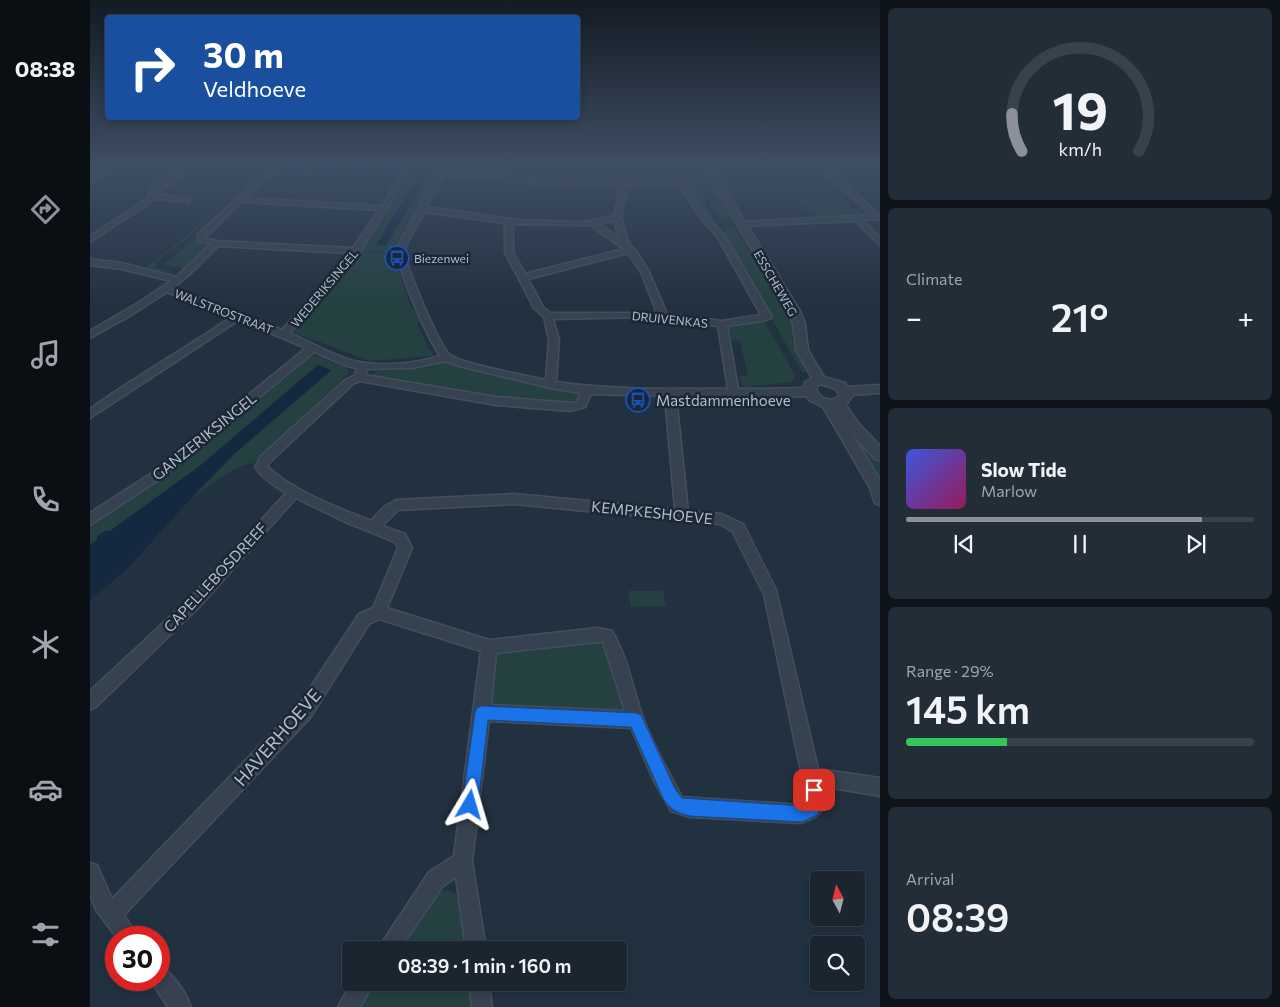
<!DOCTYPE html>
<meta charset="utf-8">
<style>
:root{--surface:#1a2530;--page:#232d38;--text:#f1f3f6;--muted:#9fa5ab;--line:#38424c;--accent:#8c9099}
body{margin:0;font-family:Commissioner,sans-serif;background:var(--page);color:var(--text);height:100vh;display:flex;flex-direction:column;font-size:19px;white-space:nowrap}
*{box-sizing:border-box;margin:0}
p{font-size:16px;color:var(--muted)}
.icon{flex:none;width:28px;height:28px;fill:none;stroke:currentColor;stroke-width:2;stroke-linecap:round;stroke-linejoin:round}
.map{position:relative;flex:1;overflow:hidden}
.details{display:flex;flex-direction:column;gap:8px;padding:8px;background:#0e141a;width:400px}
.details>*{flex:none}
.top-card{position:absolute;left:15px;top:15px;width:475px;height:105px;border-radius:5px;box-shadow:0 2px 8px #0003,0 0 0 1px var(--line);background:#1a4fa0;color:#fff;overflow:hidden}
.needle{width:32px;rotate:353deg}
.fabs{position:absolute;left:720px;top:871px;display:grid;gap:10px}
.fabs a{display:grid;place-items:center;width:55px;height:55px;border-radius:5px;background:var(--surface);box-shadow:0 2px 8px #0003,0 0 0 1px var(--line);font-size:25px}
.speed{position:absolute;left:15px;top:926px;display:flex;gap:10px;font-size:25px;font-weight:700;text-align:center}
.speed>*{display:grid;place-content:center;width:65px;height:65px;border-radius:50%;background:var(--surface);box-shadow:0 2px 8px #0003,0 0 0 1px var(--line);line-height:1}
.speed .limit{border:8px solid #d22;background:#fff;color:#111}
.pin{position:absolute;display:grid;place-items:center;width:42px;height:42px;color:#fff;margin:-21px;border-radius:10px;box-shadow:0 2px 8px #0006}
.me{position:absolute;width:55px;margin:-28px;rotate:7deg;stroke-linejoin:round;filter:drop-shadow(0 0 4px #0008)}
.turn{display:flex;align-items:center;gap:18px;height:105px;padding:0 15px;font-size:22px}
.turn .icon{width:65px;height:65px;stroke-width:2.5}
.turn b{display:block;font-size:35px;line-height:42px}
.big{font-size:38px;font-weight:600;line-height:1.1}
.details .tile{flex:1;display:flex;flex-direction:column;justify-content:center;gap:8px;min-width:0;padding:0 18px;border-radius:8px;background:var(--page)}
.details .dial{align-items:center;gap:0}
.dial svg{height:130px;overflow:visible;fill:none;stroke:var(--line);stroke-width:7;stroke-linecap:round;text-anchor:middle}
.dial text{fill:var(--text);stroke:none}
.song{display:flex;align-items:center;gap:15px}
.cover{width:60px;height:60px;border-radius:8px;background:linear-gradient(135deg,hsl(230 70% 55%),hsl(330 70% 35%))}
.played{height:5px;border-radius:2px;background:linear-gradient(90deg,var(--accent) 85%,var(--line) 85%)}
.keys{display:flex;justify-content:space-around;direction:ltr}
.heat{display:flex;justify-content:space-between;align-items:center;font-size:28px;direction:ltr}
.charge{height:8px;border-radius:4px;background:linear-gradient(90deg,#34c759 29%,var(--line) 0)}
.trip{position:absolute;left:252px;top:941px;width:285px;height:50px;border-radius:5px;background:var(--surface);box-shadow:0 2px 8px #0003,0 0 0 1px var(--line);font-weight:600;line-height:50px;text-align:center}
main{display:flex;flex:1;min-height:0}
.dock{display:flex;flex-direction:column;width:90px;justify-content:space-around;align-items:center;background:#0a0f13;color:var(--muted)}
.dock .icon{width:35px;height:35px}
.dock .on{color:var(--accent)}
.dock b{font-size:22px;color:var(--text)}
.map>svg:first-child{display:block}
.green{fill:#244041}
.water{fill:#14283f}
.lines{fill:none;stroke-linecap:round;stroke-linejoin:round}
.minor-casing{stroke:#434e5c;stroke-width:3}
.tertiary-casing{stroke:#434e5c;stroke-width:3}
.minor{fill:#374250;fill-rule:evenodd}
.tertiary{fill:#374250;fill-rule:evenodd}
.route{fill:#1a73e8;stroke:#114b97}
.labels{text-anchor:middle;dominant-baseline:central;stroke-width:5;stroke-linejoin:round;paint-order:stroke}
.far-poi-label{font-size:12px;fill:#b3bdcb;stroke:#1b2735;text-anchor:start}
.far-street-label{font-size:12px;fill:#b3bdcb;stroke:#1b2735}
.poi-label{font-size:15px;fill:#b3bdcb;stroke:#1b2735;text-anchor:start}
.street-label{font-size:15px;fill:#b3bdcb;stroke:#1b2735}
.near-street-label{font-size:18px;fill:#b3bdcb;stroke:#1b2735}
</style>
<main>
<nav class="dock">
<b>08:38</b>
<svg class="icon on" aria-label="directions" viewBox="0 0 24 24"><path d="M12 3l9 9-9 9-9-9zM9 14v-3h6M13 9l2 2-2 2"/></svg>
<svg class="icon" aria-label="music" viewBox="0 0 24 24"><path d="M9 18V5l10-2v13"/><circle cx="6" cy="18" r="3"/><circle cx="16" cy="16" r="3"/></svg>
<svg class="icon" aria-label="phone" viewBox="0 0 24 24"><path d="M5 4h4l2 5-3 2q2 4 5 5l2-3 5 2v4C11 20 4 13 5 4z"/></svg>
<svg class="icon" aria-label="climate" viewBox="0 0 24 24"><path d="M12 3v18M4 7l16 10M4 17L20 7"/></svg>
<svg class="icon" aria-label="car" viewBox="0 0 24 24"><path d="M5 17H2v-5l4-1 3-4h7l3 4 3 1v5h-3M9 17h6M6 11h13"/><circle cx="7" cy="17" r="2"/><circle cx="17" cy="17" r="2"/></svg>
<svg class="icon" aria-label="filters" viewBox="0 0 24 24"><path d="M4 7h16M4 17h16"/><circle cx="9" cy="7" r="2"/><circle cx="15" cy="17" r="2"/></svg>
</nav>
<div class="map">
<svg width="790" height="1007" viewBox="0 0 790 1007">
<rect width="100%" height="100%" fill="#223140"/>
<g class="green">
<polygon points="323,165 332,165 332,170 304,214 296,246 340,171 351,170 306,253 270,251 322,169"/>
<polygon points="360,165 364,165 365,169 430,169 429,165 368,165 433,165 435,169 447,165 462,165 461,178 465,180 432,176 363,172 360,170"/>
<polygon points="615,180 618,189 614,202 625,223 622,225 604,202 601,192 595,183"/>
<polygon points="624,186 641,219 630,221 620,203"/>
<polygon points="750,197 763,209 770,209 773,214 722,216 706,199"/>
<polygon points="131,204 134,205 97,239 66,262 66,268 81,271 80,274 55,268 94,238"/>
<polygon points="634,228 644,228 697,311 702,323 703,346 716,372 712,372 635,238"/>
<polygon points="104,240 118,246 97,269 73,265"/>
<polygon points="270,252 304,254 320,305 330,320 327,323 339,350 343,351 343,356 280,361 205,333 205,329"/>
<polygon points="674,320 705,375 702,382 656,387 652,385 649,376 658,376 650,341 639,340 637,328 640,325"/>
<path d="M219 356H227L254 367 258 370V374L163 463C141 467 124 485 104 495L144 454 241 371 228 365 111 465 20 531H17L0 545V525L68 478Z"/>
<polygon points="351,363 359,363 388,371 485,392 489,399 480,403 408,397 287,378 283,374 289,369 342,366"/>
<polygon points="755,419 790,461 790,488 759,435"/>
<polygon points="538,591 573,591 576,606 541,607"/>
<polygon points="504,642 512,644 518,650 537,715 399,708 404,660 409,653"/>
<polygon points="359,890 370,897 378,950 309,950 350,892"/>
<polygon points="287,983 381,983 383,1007 270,1007"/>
</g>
<g class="water">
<polygon points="332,165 345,166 345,170 340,171 296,246 286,245 332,170"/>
<polygon points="364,165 429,165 431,169 365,169"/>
<polygon points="228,365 241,370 144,454 104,495 36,570 0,600 0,545 7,540 7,536 15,531 20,531 111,465"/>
</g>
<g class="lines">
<g class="minor-casing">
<g id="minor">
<polygon points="19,165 27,165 0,183 0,178"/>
<polygon points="93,165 101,165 66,194 96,198 99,198 99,202 65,199 0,242 0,236 58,198 60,190"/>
<path d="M183 165 210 167 323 165 269 253 200 333C220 342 244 356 264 361 290 367 325 364 350 356 337 336 305 268 308 246L352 165H358L356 171 507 182H567L626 176 627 178 623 180 594 183 616 215 634 235 682 317 677 320 637 326 648 389 719 388 724 392 719 396 644 398 586 396 598 511 632 514 653 524 686 590 728 769 790 778V796L731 786C736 810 734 815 711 823L600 817 581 811 564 781 541 728 399 721 382 861 396 950H376L366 877 353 886 309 950H287L339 872 364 856 391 651 289 619 279 624 220 718 34 915 49 938H27L6 910 0 895V863L7 865 22 899 208 706 269 614 283 608 308 548 305 542 253 521 206 498 110 606 6 707 0 710V691L100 598 196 493C184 486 172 478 165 467L171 456 255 380 265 375 267 368 257 366 224 352 73 477 0 525V513L65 471 216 348 149 320 0 418V409C46 376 95 349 141 317L77 292 38 317 0 338V331L48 303 81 281 32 269 0 265V259L32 263 86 277 121 244 108 241V234ZM188 168 210 171 315 169 292 206 156 198ZM354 175 456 184 531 186 524 216 493 222 426 220 337 207ZM588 184 610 218 627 236 671 315 632 321 577 314 559 272 547 252 539 244 531 218 538 186ZM151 202 289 210 263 248 126 241 115 238ZM335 212 415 223V252L444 308 454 317 459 340 456 380C438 376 371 364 360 355 350 347 316 267 315 253 314 243 330 221 335 212ZM524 221 529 237 508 224ZM423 224 500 225 534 249 435 274 423 252ZM128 246 259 253 192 330 83 288 101 273ZM538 253 551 272 567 313H460L453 307 438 279ZM557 317 628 326 638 389C580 389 523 390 466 382L469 340 463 319ZM356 361 369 366 461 388 490 393 487 402 481 403 406 397 275 375 277 369 322 368ZM270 381 406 405 481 411 495 407 501 394 575 396 585 509 424 494 306 500 294 507 281 521C247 507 204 492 177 466L180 462 263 384ZM424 504 630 524 643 532 674 594 712 776 716 803 711 805 592 797C578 772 564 746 553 718 543 690 538 658 522 631L507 628 399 640 297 608 322 548 315 534 292 526 308 510ZM507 642H513L514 645 535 711 401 705 406 653Z"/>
<polygon points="728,165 735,165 790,215 790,219 773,220 790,238 790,245 765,221 647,226 647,222 650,222 780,215"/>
<path d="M69 967C83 972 96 993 101 1007H78L60 980H69Z"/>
<polygon points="262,982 284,982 270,1007 248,1007"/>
<polygon points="379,982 399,982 402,1007 382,1007"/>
</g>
</g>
<g class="tertiary-casing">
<path id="tertiary" d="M612 165H620L710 311 715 324 718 350 734 377 755 383 758 387 790 385V393L763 395 756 405 769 424 790 446V460L785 459 762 434 790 480V505L785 503 779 486 733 407 719 400 713 391 715 382 722 378 706 350 703 324 698 311ZM730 384 746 389 750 396 741 400C733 399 727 395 726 387Z"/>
</g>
<use href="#minor" class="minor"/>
<use href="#tertiary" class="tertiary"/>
</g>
<linearGradient id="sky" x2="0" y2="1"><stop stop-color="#131b23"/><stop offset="0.54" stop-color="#3e4e64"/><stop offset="1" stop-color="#3e4e64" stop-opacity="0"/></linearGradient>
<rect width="790" height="306" fill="url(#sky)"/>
<path class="route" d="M392 706 546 713 551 715 585 789 592 798 711 806 718 801 716 790 718 784 724 782 729 784 734 803 727 815 712 822 600 816C588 813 582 811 574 800L541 727 398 720 388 805 386 811 380 813 374 811 372 805 385 713 387 708Z"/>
<defs>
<g id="bus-ring" transform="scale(1.25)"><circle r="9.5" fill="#1b2735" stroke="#1a4fb4" stroke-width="1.5"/><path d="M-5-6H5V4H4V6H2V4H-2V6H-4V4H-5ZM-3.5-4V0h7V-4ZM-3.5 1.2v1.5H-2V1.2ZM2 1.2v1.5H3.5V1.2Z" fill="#1a4fb4"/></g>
</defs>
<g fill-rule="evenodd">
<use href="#bus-ring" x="307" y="258"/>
<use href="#bus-ring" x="548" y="400"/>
</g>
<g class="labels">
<g class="far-poi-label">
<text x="324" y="258">Biezenwei</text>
</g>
<g class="far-street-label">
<text transform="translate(686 283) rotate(60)">ESSCHEWEG</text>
<text transform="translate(234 288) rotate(-50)">WEDERIKSINGEL</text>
<text transform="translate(134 311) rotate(21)">WALSTROSTRAAT</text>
<text transform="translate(580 319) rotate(6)">DRUIVENKAS</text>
</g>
<g class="poi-label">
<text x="566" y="400">Mastdammenhoeve</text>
</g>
<g class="street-label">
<text transform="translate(114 436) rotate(-39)">GANZERIKSINGEL</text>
<text transform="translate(562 512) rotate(6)">KEMPKESHOEVE</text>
<text transform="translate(125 577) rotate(-47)">CAPELLEBOSDREEF</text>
</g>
<g class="near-street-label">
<text transform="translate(187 737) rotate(-49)">HAVERHOEVE</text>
</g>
</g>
</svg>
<div class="fabs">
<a><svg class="needle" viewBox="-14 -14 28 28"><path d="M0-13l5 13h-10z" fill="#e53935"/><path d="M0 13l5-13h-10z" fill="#9fa5ab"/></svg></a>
<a><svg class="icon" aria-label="search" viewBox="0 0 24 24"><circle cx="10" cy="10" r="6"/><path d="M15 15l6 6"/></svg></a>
</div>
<div class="speed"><div class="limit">30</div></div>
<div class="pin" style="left:724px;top:790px;background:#d93025"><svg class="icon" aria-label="arrive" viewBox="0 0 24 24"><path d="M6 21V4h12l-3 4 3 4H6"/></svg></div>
<svg class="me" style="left:380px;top:805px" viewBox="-20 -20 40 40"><path d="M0-17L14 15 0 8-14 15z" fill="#1a73e8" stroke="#fff" stroke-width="4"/></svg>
<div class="trip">08:39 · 1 min · 160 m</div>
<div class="top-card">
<div class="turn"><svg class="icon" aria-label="right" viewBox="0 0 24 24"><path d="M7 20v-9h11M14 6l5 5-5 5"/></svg><div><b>30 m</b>Veldhoeve</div></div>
</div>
</div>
<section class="details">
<div class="tile dial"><svg viewBox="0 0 100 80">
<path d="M14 69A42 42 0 1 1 86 69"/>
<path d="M14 69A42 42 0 0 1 8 46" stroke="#8c9099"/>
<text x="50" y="56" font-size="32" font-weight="700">19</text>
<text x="50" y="72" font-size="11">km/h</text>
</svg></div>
<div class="tile"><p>Climate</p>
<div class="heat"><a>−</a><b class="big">21°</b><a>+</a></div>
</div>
<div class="tile">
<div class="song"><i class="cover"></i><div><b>Slow Tide</b><p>Marlow</p></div></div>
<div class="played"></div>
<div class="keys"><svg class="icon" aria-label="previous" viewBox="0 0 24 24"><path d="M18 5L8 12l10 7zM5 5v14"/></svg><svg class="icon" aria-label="pause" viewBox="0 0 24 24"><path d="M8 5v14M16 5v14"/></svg><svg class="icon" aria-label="next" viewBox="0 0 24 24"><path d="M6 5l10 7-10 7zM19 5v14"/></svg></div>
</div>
<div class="tile"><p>Range · 29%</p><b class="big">145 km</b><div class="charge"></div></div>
<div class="tile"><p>Arrival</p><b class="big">08:39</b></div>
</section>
</main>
